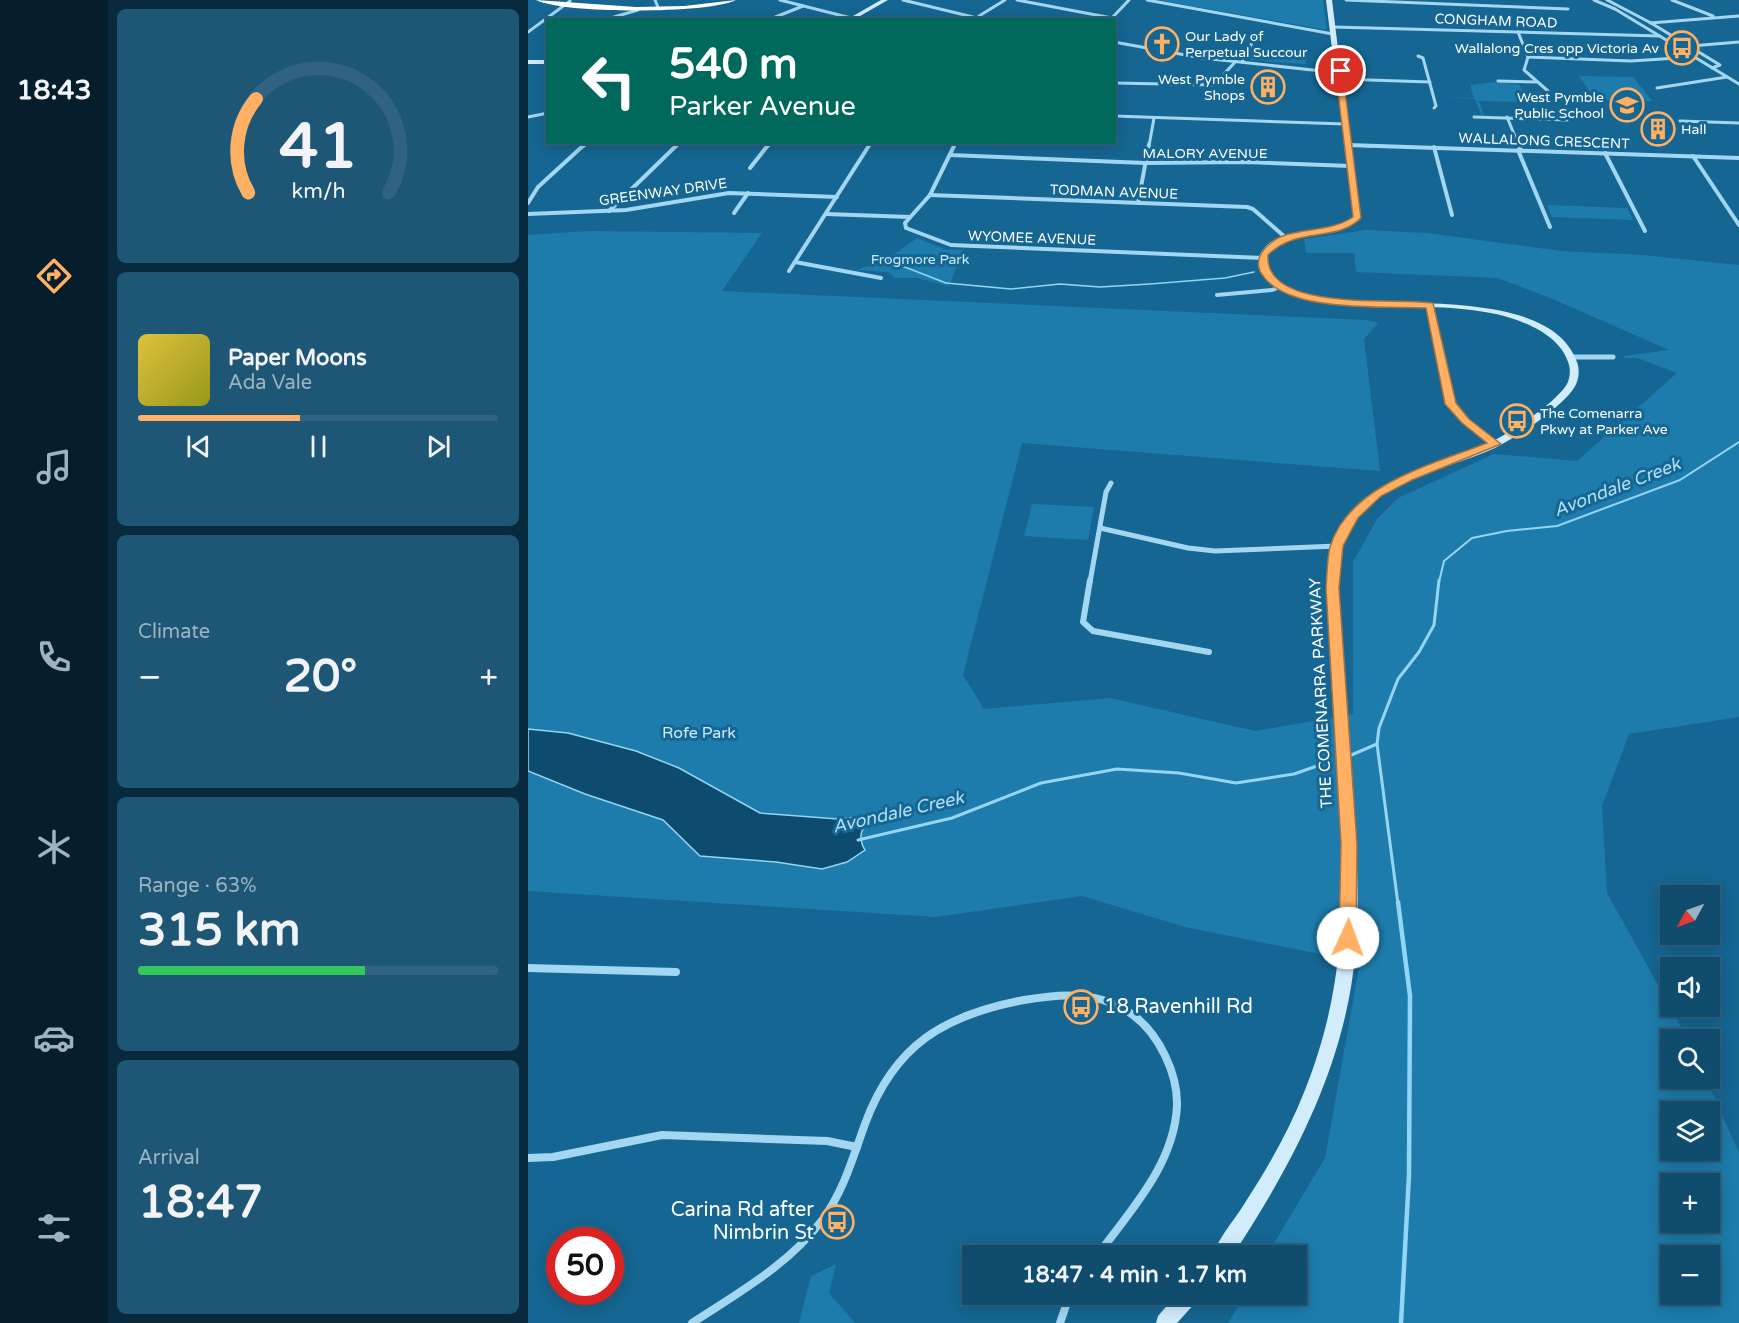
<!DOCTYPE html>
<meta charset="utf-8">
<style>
:root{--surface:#104c6e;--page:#1e5676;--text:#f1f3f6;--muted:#9cb4c2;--line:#306381;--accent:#ffb063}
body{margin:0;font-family:"Varela Round",sans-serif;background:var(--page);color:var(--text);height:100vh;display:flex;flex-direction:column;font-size:22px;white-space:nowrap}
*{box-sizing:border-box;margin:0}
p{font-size:20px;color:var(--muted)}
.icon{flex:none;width:33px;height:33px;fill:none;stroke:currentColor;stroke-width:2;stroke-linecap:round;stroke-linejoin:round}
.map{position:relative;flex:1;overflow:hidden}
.panel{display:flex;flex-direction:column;gap:9px;padding:9px;background:#092a3c;width:420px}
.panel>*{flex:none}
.hud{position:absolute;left:18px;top:18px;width:570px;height:126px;border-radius:0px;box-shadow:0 3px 15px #0003,0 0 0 2px var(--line);background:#00695c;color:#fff;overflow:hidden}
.needle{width:39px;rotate:230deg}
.fabs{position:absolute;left:1132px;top:885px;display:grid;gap:12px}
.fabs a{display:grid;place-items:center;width:60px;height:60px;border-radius:0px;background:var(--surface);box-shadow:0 3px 15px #0003,0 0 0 2px var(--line);font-size:30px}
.speed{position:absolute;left:18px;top:1227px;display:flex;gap:12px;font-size:30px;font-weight:700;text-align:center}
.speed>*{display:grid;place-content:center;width:78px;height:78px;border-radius:50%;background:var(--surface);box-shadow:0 3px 15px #0003,0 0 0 2px var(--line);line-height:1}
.speed .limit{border:9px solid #d22;background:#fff;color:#111}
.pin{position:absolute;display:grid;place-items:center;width:51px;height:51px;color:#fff;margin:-26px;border:3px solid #fff;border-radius:50%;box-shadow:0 2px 6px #0007}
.me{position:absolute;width:66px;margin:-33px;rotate:2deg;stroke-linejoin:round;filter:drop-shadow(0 0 4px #0008)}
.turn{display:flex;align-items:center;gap:21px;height:126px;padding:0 24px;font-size:27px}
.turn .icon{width:78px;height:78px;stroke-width:2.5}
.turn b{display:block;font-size:42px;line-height:51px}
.big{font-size:45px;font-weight:700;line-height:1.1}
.panel .tile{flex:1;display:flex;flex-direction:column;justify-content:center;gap:9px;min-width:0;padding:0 21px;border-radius:9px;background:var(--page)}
.panel .dial{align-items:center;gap:0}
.dial svg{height:156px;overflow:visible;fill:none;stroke:var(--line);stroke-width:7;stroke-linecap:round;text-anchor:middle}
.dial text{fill:var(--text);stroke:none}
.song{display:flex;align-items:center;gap:18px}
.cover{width:72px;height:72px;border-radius:9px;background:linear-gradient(135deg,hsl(50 70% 55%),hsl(60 70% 35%))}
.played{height:6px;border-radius:3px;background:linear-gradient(90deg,var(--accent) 45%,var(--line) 45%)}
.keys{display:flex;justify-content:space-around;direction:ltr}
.heat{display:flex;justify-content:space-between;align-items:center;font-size:33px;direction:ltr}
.charge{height:9px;border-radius:4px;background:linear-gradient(90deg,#34c759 63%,var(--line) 0)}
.trip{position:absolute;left:434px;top:1245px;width:345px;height:60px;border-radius:0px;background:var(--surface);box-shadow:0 3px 15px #0003,0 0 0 2px var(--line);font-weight:700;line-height:60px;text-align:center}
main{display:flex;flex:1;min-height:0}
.tab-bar{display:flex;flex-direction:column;width:108px;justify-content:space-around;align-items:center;background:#061e2c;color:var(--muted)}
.tab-bar .icon{width:42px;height:42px}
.tab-bar .current{color:var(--accent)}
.tab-bar b{font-size:27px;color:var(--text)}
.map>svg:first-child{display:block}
.green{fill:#1d7cac;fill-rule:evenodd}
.water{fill:#0d4c6f;stroke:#95d5f4;stroke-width:1.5}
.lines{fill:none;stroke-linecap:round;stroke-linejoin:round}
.stream-far3{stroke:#95d5f4;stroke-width:1.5}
.stream-far2{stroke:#95d5f4;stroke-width:2}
.stream-far1{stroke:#95d5f4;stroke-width:3}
.stream{stroke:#95d5f4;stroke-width:4.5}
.street-far4{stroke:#a3d7f1;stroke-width:3}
.street-far3{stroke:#a3d7f1;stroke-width:4}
.street-far2{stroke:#a3d7f1;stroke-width:5}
.street-far1{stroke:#a3d7f1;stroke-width:6}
.street{stroke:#a3d7f1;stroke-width:8}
.secondary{fill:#d1edfc;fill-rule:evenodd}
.highway{fill:#fff;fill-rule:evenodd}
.route{fill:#ffb063;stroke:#a67240;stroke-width:1.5}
.labels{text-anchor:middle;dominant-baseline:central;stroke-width:6;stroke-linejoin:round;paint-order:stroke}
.far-street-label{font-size:14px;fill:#fff;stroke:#156692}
.far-poi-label{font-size:14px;fill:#fff;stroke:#156692;text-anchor:start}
.far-park-label{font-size:14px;fill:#caebfc;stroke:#156692}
.street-label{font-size:16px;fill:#fff;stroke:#156692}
.park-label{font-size:16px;fill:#caebfc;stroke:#156692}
.water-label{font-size:18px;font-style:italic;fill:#afe0f8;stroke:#156692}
.near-poi-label{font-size:20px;fill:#fff;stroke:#156692;text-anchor:start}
</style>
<main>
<nav class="tab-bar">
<b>18:43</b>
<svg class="icon current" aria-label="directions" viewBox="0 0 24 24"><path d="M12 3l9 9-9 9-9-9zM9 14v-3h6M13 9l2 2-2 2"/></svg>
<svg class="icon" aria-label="music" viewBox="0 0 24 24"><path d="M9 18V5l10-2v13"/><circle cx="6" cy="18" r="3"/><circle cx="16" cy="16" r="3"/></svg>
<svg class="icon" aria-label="phone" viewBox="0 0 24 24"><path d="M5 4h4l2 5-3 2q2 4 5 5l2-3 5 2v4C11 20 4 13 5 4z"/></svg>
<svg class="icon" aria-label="climate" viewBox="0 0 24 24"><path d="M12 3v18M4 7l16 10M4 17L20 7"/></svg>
<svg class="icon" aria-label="car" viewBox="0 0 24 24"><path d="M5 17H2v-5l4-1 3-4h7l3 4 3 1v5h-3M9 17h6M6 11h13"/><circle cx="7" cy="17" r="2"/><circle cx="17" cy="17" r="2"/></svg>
<svg class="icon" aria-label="filters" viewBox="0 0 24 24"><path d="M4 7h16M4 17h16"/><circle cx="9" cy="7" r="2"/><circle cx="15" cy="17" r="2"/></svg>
</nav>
<section class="panel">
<div class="tile dial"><svg viewBox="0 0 100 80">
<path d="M14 69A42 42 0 1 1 86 69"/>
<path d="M14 69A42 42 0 0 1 18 21" stroke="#ffb063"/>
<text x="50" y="56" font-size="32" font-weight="700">41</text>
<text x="50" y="72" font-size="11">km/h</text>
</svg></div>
<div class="tile">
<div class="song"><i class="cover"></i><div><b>Paper Moons</b><p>Ada Vale</p></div></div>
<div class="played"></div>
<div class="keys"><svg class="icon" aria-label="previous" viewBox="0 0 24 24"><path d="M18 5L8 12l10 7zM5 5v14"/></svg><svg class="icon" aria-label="pause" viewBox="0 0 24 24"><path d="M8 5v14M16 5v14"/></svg><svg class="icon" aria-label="next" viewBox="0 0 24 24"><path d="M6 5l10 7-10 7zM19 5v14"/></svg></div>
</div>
<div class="tile"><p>Climate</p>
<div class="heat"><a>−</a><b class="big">20°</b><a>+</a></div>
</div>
<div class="tile"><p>Range · 63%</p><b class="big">315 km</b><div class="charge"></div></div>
<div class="tile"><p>Arrival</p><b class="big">18:47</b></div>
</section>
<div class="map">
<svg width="1211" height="1323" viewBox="0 0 1211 1323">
<rect width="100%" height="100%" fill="#156692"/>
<g class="green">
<polygon points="630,0 795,0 799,30"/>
<polygon points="725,46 777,51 778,64 723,60 721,58"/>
<polygon points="1051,76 1105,77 1124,101 1067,100"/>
<polygon points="968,82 991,84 1001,102 951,101 956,115 953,115 947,99 911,97 946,98 942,85"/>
<polygon points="1019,205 1099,208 1105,220 1024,217"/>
<path d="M838 230 899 233 1033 251 1115 255 1211 265V717L1101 734 1074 806 1079 893 1160 1039 1143 1040V1078L1178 1079 1211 1153V1323H700L717 1295 768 1294V1256L739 1255 797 1158 832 962 657 927 554 896 408 917 0 891V235L61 231 234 233 194 291 839 320 850 323 836 339 852 471 494 443 435 675 456 709 582 698 727 731 825 714V562L849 519 870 498 966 454 1049 461 1149 373 1109 358H1097L1096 356 1141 350 1027 300 970 278 828 272 826 253H778L776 239ZM1143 1112H1182V1150H1143ZM1143 1184H1182V1222H1143ZM1143 1256H1182V1294H1143Z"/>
<polygon points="389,238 416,249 435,250 421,286 390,278 366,278 361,272 327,270 355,262"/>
<polygon points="504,504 566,507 560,540 496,536"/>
<polygon points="308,1264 301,1293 327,1323 271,1323 283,1276"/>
</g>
<path class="water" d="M0 729 40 733 108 751 151 768 232 813 310 819 345 816C335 827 328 835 337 850L319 862 294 869 248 862 172 856 135 820 57 794 0 771Z"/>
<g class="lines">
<polyline class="stream-far3" points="351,257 418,283 483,289 532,284 572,287 622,284 697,278 726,272"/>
<polyline class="stream-far2" points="911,582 916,561 944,538 979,531 1029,526 1152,480 1211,442"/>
<g class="stream-far1">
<polyline points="849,744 870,904"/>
<polyline points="821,756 849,744 851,728 870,679 891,652 906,625 911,580"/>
<polyline points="330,840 424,818 513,783 589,769 651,773 708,783 766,774 789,766"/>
</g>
<polyline class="stream" points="870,902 882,996 881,1175 873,1323"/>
<g class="street-far4">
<polyline points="127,0 130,7"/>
<polyline points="252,0 323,18"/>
<polyline points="375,0 445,17"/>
<polyline points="489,0 584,18"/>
<polyline points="619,0 805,34"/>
<polyline points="818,0 1040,9"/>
<polyline points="1066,0 1087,9 1211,84"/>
<polyline points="1079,0 1123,23 1192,65 1184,68"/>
<polyline points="1144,0 1185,16"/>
<polyline points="451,16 477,0"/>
<polyline points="86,17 110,10"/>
<polyline points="583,19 601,0"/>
<polyline points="240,20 275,6"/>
<polyline points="1122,23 1211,16"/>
<polyline points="805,27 1132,36"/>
<polyline points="0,32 42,1"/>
<polyline points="990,32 1000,57 996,70 1020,91"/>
<polyline points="586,42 674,58 803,72"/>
<polyline points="1163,46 1211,42"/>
<polyline points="890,56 895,58 908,106 906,108"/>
<polyline points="1000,57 1103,61 1165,57"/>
<polyline points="714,62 727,37"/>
<polyline points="811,79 902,82"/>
<polyline points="970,81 1009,82"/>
<polyline points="586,83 686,85 708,61"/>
<polyline points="1129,88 1199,77"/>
<polyline points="586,116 817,124"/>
<polyline points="0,117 20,113"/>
<polyline points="946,117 1039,120"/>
<polyline points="979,117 991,146"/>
<polyline points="1152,121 1211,123"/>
<polyline points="820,145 844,146"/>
<polyline points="56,146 60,142"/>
<polyline points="148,146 152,142"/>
<polyline points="240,146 243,142"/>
<polyline points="341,146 343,142"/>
<polyline points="426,146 428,142"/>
<polyline points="621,146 626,118"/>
</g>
<g class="street-far3">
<polyline points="427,144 402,195 377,223 378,228 423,245 735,258"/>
<polyline points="991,144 993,150"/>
<polyline points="820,145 1211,158"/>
<polyline points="906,147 924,215"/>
<polyline points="990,150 1022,227"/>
<polyline points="1077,153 1117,231"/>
<polyline points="422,155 617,163 719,162 823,166"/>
<polyline points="1165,156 1211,225"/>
<polyline points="222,168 241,144"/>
<polyline points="402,195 719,207 725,209 758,238"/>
<polyline points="0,203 10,187 57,144"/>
<polyline points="610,203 621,144"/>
<polyline points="81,211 150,144"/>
<polyline points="206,213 220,193"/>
<polyline points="0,214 98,210 201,193 309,197"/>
<polyline points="298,214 382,217"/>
<polyline points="267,262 353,278"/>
<polyline points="261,271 342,144"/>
<polyline points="689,295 744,290 752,287"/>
<polyline points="902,305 908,335"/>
</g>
<g class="street-far2">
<polyline points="908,333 922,404 938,421 967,444"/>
<polyline points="1043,357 1085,357"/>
<polyline points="572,528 660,548 687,551 809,546"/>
<polyline points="562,582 578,492 583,483"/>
</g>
<polyline class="street-far1" points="562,580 555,622 565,631 681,652"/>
<g class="street">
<polyline points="0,968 148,972"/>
<polyline points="0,1158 25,1157 134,1135 299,1141 329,1147"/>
<path d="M164 1323C210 1293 262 1264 295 1219 316 1190 325 1157 337 1124 366 1045 416 1015 496 1000 535 993 572 991 605 1015 631 1034 650 1074 649 1106 646 1165 602 1211 569 1256"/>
<polyline points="532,1323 542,1294"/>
</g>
<g class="secondary">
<polygon points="353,0 360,0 325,20 318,20"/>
<path d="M798 0H804L812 65 817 72 812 76 810 73H807L816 83 833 218C815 236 792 233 769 237 760 239 752 242 745 248 721 270 762 290 780 295 846 313 1020 281 1049 362 1052 370 1051 380 1046 388 1033 408 989 437 967 448 939 461 907 468 879 482 862 490 846 499 834 512 815 533 811 560 810 588 814 641 817 694 821 747 827 827 836 908 823 987 807 1084 758 1175 704 1256H684C692 1235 709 1217 720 1198 742 1164 762 1128 777 1090 824 972 816 870 808 746 804 694 802 641 798 588 800 559 805 531 826 508 838 495 854 486 870 478 899 464 930 457 959 444 979 435 1028 403 1039 384 1042 378 1043 369 1040 362 1031 334 994 320 968 314 953 311 938 309 923 308 877 305 765 316 735 276 729 268 728 259 734 251 753 223 800 238 825 217L810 83 799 71 809 69 806 65Z"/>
<rect x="0" y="60" width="20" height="4"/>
<polygon points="649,1294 671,1294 669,1301 649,1323 628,1323 630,1316"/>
</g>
<path class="highway" d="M8 0 108 7 156 6 208 0C181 14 35 14 8 0Z"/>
</g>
<path class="route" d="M813 69 817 71 815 73 809 75 816 83 833 218C808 243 769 226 740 255 736 313 869 297 905 303L928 403 941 419 973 444 884 480 853 496 830 518 815 546 811 588 829 844 828 938 826 944 820 946 814 944 811 938 813 844 798 588C799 575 799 559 802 547 821 484 906 464 959 443L934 423 917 404 898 308C856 306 754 314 732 271 727 259 734 250 743 243 762 226 801 234 825 217L809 84 801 73Z"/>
<defs>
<g id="church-ring" transform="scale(1.725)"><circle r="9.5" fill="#156692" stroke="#ffb063" stroke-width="1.5"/><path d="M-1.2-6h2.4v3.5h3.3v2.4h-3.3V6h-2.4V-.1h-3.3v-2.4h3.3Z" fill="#ffb063"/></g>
<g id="bus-ring" transform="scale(1.725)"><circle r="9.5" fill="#156692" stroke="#ffb063" stroke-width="1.5"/><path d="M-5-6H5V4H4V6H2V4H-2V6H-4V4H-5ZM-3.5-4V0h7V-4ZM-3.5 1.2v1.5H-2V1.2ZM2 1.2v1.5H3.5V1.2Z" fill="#ffb063"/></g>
<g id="building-ring" transform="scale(1.725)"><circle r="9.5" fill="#156692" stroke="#ffb063" stroke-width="1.5"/><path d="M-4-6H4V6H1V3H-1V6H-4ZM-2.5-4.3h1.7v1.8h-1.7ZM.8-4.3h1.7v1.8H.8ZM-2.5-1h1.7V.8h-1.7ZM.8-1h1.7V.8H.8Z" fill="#ffb063"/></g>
<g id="school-ring" transform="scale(1.725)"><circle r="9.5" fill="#156692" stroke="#ffb063" stroke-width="1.5"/><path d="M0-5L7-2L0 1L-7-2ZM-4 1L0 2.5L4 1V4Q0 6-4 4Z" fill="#ffb063"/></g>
</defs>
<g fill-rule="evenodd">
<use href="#church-ring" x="634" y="44"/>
<use href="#bus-ring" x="1154" y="48"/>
<use href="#building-ring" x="740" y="87"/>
<use href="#school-ring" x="1099" y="105"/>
<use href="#building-ring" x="1130" y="129"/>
<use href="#bus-ring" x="989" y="421"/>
<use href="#bus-ring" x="553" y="1007"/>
<use href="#bus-ring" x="309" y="1222"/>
</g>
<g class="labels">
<g class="far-street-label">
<text transform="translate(968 21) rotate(2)">CONGHAM ROAD</text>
<text transform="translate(1016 141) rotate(2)">WALLALONG CRESCENT</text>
<text x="677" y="153">MALORY AVENUE</text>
<text transform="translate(135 192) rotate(-8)">GREENWAY DRIVE</text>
<text transform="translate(586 192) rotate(2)">TODMAN AVENUE</text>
<text transform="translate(504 238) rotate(2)">WYOMEE AVENUE</text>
</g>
<g class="far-poi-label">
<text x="657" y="36">Our Lady of<tspan x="657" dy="16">Perpetual Succour</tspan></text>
<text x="1131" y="48" text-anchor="end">Wallalong Cres opp Victoria Av</text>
<text x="717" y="79" text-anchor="end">West Pymble<tspan x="717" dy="16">Shops</tspan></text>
<text x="1076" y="97" text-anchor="end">West Pymble<tspan x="1076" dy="16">Public School</tspan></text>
<text x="1153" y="129">Hall</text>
<text x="1012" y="413">The Comenarra<tspan x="1012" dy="16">Pkwy at Parker Ave</tspan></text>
</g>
<g class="far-park-label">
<text x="392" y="259">Frogmore Park</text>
</g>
<g class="street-label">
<text transform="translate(793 693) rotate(-93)">THE COMENARRA PARKWAY</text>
</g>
<g class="park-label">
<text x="171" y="733">Rofe Park</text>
</g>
<g class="water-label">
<text transform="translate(1089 487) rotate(-21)">Avondale Creek</text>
<text transform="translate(370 812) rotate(-13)">Avondale Creek</text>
</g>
<g class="near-poi-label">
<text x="576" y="1007">18 Ravenhill Rd</text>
<text x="286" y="1210" text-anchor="end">Carina Rd after<tspan x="286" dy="23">Nimbrin St</tspan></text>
</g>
</g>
</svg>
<div class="fabs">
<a><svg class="needle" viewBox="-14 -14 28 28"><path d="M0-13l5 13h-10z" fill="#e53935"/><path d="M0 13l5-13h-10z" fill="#9cb4c2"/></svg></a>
<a><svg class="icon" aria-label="sound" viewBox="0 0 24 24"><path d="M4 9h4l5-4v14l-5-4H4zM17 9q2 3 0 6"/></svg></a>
<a><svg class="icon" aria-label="search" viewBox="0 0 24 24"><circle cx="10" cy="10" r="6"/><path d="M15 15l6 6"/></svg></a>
<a><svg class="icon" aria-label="layers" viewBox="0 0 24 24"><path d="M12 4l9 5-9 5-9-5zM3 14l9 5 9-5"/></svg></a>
<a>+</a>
<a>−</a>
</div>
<div class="speed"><div class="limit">50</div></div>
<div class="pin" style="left:813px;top:71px;background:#d93025"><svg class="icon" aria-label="arrive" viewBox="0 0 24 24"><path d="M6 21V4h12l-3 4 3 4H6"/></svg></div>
<svg class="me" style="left:820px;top:938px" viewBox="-20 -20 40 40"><circle r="19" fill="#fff"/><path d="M0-13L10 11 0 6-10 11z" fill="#ffb063"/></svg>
<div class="trip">18:47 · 4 min · 1.7 km</div>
<div class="hud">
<div class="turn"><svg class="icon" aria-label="left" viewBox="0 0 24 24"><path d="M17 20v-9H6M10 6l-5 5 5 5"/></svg><div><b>540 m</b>Parker Avenue</div></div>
</div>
</div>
</main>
